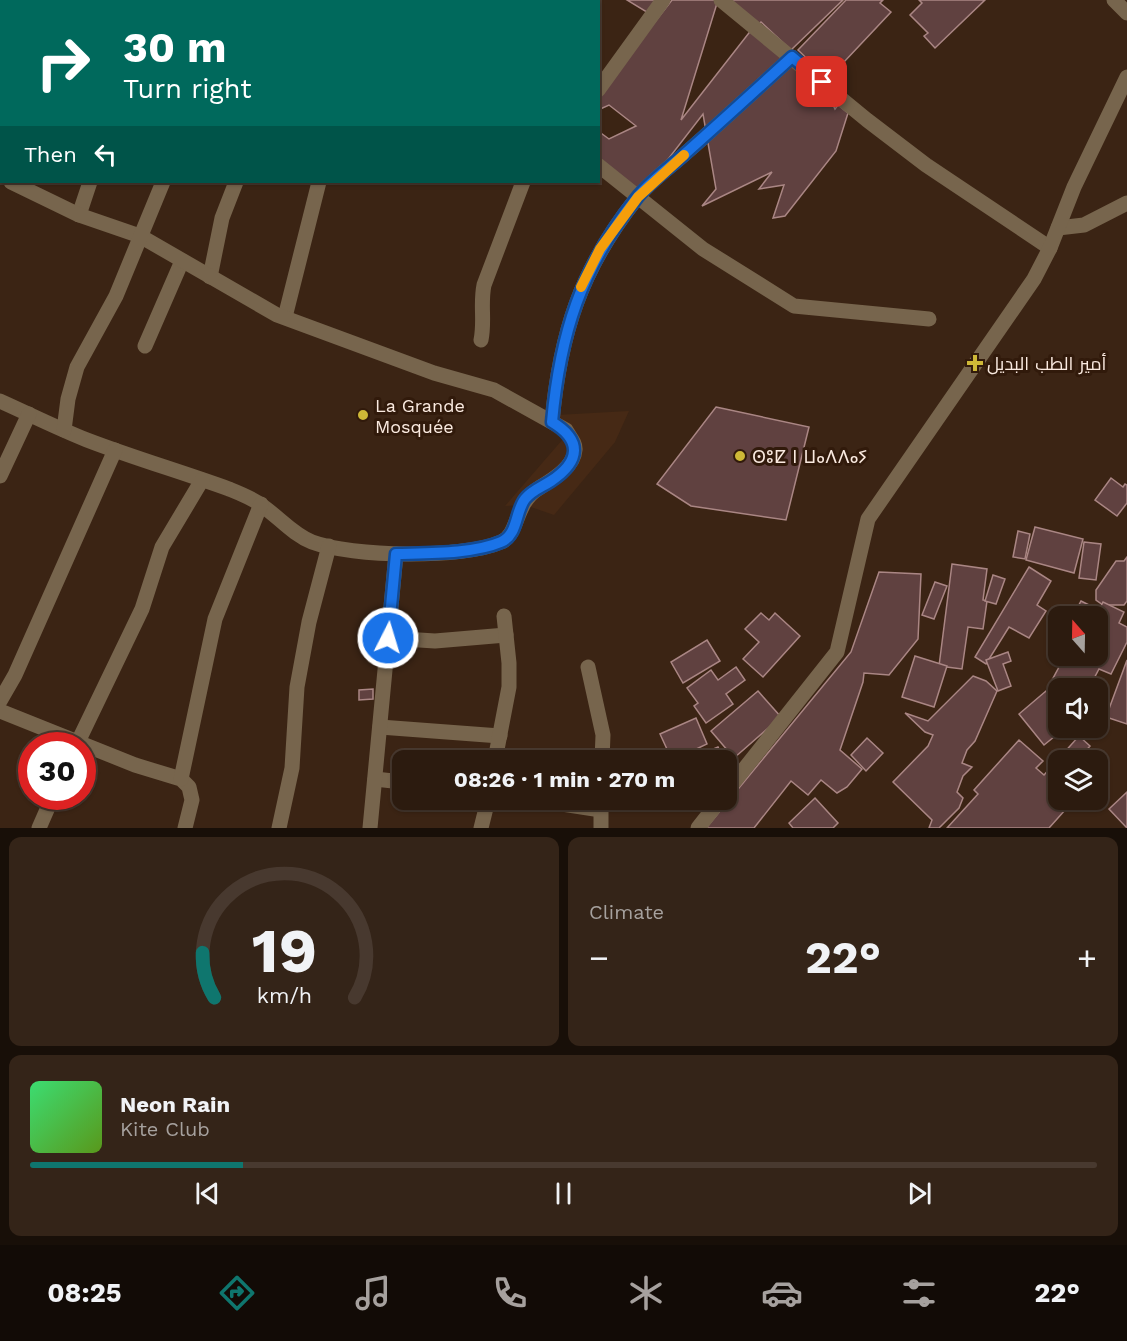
<!DOCTYPE html>
<meta charset="utf-8">
<style>
:root{--surface:#2c1b0f;--page:#342418;--text:#f1f3f6;--muted:#a6a19e;--line:#48392f;--accent:#0f766e}
body{margin:0;font-family:"Work Sans",Cairo,"Noto Sans Tifinagh",sans-serif;background:var(--page);color:var(--text);height:100vh;display:flex;flex-direction:column;font-size:22px;white-space:nowrap}
*{box-sizing:border-box;margin:0}
p{font-size:20px;color:var(--muted)}
.icon{flex:none;width:33px;height:33px;fill:none;stroke:currentColor;stroke-width:2;stroke-linecap:round;stroke-linejoin:round}
.map{position:relative;height:828px;overflow:hidden}
.drawer{display:flex;flex-direction:column;gap:9px;padding:9px;background:#180f08;flex:1}
.drawer>*{flex:none}
.guide{position:absolute;left:0px;top:0px;width:600px;height:183px;box-shadow:0 2px 4px #0004,0 0 0 2px var(--line);background:#00695c;color:#fff;overflow:hidden}
.needle{width:39px;rotate:340deg}
.tools{position:absolute;left:1048px;top:606px;display:grid;gap:12px}
.tools a{display:grid;place-items:center;width:60px;height:60px;border-radius:12px;background:var(--surface);box-shadow:0 2px 4px #0004,0 0 0 2px var(--line);font-size:30px}
.speed{position:absolute;left:18px;top:732px;display:flex;gap:12px;font-size:30px;font-weight:700;text-align:center}
.speed>*{display:grid;place-content:center;width:78px;height:78px;border-radius:50%;background:var(--surface);box-shadow:0 2px 4px #0004,0 0 0 2px var(--line);line-height:1}
.speed .limit{border:9px solid #d22;background:#fff;color:#111}
.pin{position:absolute;display:grid;place-items:center;width:51px;height:51px;color:#fff;margin:-26px;border-radius:12px;box-shadow:0 3px 9px #0006}
.me{position:absolute;width:66px;margin:-33px;rotate:5deg;stroke-linejoin:round;filter:drop-shadow(0 0 4px #0008)}
.turn{display:flex;align-items:center;gap:21px;height:126px;padding:0 24px;font-size:27px}
.turn .icon{width:78px;height:78px;stroke-width:2.5}
.turn b{display:block;font-size:42px;line-height:51px}
.then{display:flex;align-items:center;height:57px;padding:0 24px;background:#0003;gap:12px;font-size:22px}
.big{font-size:45px;font-weight:700;line-height:1.1}
.drawer .tile{flex:1;display:flex;flex-direction:column;justify-content:center;gap:9px;min-width:0;padding:0 21px;border-radius:12px;background:var(--page)}
.drawer .dial{align-items:center;gap:0}
.dial svg{height:156px;overflow:visible;fill:none;stroke:var(--line);stroke-width:7;stroke-linecap:round;text-anchor:middle}
.dial text{fill:var(--text);stroke:none}
.song{display:flex;align-items:center;gap:18px}
.cover{width:72px;height:72px;border-radius:9px;background:linear-gradient(135deg,hsl(140 70% 55%),hsl(90 70% 35%))}
.played{height:6px;border-radius:3px;background:linear-gradient(90deg,var(--accent) 20%,var(--line) 20%)}
.keys{display:flex;justify-content:space-around;direction:ltr}
.heat{display:flex;justify-content:space-between;align-items:center;font-size:33px;direction:ltr}
.drawer .tiles{flex:1;display:grid;gap:9px;grid-template-columns:1fr 1fr}
.tile:last-child{grid-column:span 2}
.trip{position:absolute;left:392px;top:750px;width:345px;height:60px;border-radius:12px;background:var(--surface);box-shadow:0 2px 4px #0004,0 0 0 2px var(--line);font-weight:700;line-height:60px;text-align:center}
.dock{display:flex;height:96px;justify-content:space-around;align-items:center;background:#120b06;color:var(--muted)}
.dock .icon{width:42px;height:42px}
.dock .active{color:var(--accent)}
.dock b{font-size:27px;color:var(--text)}
.map>svg:first-child{display:block}
.built{fill:#462915}
.building{fill:#604140;stroke:#aa8684;stroke-width:1.5}
.lines{fill:none;stroke-linecap:round;stroke-linejoin:round}
.street{stroke:#77654d;stroke-width:15}
.route-casing{stroke:#114b97;stroke-width:15}
.route{stroke:#1a73e8;stroke-width:10}
.slow{stroke:#f59e0b;stroke-width:10}
.poi-dot{fill:#ceb837;stroke:#311a0b;stroke-width:2}
.labels{text-anchor:middle;dominant-baseline:central;stroke-width:6;stroke-linejoin:round;paint-order:stroke}
.poi-label{font-size:18px;fill:#faeae0;stroke:#311a0b;text-anchor:start}
</style>
<div class="map">
<svg width="1127" height="828" viewBox="0 0 1127 828">
<rect width="100%" height="100%" fill="#3b2414"/>
<polygon class="built" points="629,411 615,442 554,515 525,505 505,506 563,439 551,431 557,415"/>
<g class="building">
<polygon points="567,0 589,0 591,2 566,2"/>
<polygon points="627,0 659,0 650,14"/>
<polygon points="672,0 718,0 681,120 752,29 822,82 835,109 838,105 848,113 836,151 785,216 773,218 784,185 759,189 772,172 702,206 716,189 703,114 642,193 598,160 598,131 609,139 636,126 609,105 598,110 598,94"/>
<polygon points="726,0 843,0 791,50 761,22 757,26"/>
<polygon points="846,0 883,0 880,3 891,12 828,79 798,50"/>
<polygon points="919,0 985,0 935,48 924,36 928,33 910,15 922,3"/>
<polygon points="716,407 809,427 786,520 691,506 657,484"/>
<polygon points="1111,478 1123,487 1125,484 1127,485 1127,503 1117,516 1095,500"/>
<polygon points="1035,527 1083,539 1074,573 1026,560"/>
<polygon points="1018,531 1030,534 1025,559 1013,557"/>
<polygon points="1084,542 1101,544 1096,580 1079,578"/>
<polygon points="1127,557 1127,601 1124,605 1103,605 1096,600 1096,590 1116,561 1124,561"/>
<polygon points="952,564 987,569 983,600 987,601 983,629 968,627 962,669 939,666"/>
<polygon points="1029,567 1051,581 1037,605 1046,611 1029,638 1009,627 986,664 975,657"/>
<polygon points="879,572 921,574 918,639 889,675 864,673 863,682 840,750 862,769 847,787 837,793 821,780 808,795 791,781 754,828 706,828 851,652"/>
<polygon points="993,575 1005,579 996,604 985,601"/>
<polygon points="935,582 947,586 934,619 922,615"/>
<polygon points="1081,601 1099,610 1103,602 1124,612 1119,623 1127,627 1127,642 1111,674 1099,669 1089,688 1064,688 1051,682 1065,656 1098,656 1098,616 1073,616"/>
<polygon points="761,613 769,620 775,613 800,636 763,677 743,659 759,642 745,629"/>
<polygon points="707,640 720,661 683,683 671,662"/>
<polygon points="1008,652 1011,661 1003,664 1011,686 998,691 986,660"/>
<polygon points="915,656 947,666 934,707 902,697"/>
<polygon points="1127,660 1127,724 1106,717"/>
<polygon points="736,667 745,680 726,694 733,704 706,723 694,706 698,703 687,688 711,670 718,680"/>
<polygon points="973,676 986,681 997,691 975,741 967,750 962,763 972,767 963,776 957,792 963,798 959,808 939,828 929,828 932,820 893,782 928,746 933,735 925,732 905,713 928,721"/>
<polygon points="373,689 373,699 359,700 359,690"/>
<polygon points="758,691 781,717 734,758 711,731"/>
<polygon points="1046,691 1059,707 1059,728 1065,728 1044,745 1019,714"/>
<polygon points="696,718 707,744 690,752 692,758 718,747 724,760 672,760 660,734"/>
<polygon points="1079,736 1090,746 1083,754 1090,760 1059,760 1059,800 1074,800 1049,828 947,828 978,794 974,790 1019,740 1043,761 1036,768 1044,775"/>
<polygon points="867,738 883,753 866,771 851,755"/>
<polygon points="1127,792 1127,828 1109,809"/>
<polygon points="815,798 838,823 833,828 793,828 789,823"/>
</g>
<g class="lines">
<g class="street">
<polyline points="277,0 280,2"/>
<polyline points="721,0 867,120 926,165 1050,248"/>
<polyline points="1114,0 1127,13"/>
<polyline points="85,2 86,0"/>
<polyline points="192,2 193,0"/>
<polyline points="316,2 317,0"/>
<polyline points="437,2 438,0"/>
<polyline points="540,2 541,0"/>
<polyline points="598,90 663,0"/>
<polyline points="0,151 2,148"/>
<polyline points="598,165 703,249 794,306 929,319"/>
<polyline points="79,215 90,182"/>
<polyline points="1058,228 1084,225 1127,203"/>
<polyline points="210,277 222,218 236,182"/>
<polyline points="285,317 319,182"/>
<path d="M481 340C485 321 480 304 484 285L523 182"/>
<polyline points="145,346 182,261"/>
<path d="M0 401C29 414 57 428 87 440 134 458 182 472 229 489 239 493 252 498 261 505 279 517 292 534 312 542 352 557 463 559 501 542 519 535 514 503 539 488 552 480 574 467 575 450 576 443 569 436 566 430L494 390 434 373 277 315 140 236 79 215 11 182"/>
<path d="M552 422C560 333 581 269 636 199 650 181 670 167 687 152 722 121 757 89 792 57"/>
<polyline points="64,430 68,399 77,367 116,296 163,182"/>
<polyline points="0,476 29,414"/>
<polyline points="388,638 435,641 506,635"/>
<polyline points="588,667 603,735 602,760"/>
<polyline points="0,701 15,675 115,450"/>
<polyline points="0,711 135,765 181,779 189,787 192,800 185,828"/>
<polyline points="380,727 500,736"/>
<polyline points="76,746 142,609 162,547 202,480"/>
<polyline points="495,760 509,687 509,663 504,616"/>
<polyline points="181,779 215,619 261,504"/>
<polyline points="375,779 402,782"/>
<polyline points="726,792 837,652 868,519 1034,279 1050,248 1074,187 1127,77"/>
<polyline points="536,800 601,810"/>
<polyline points="39,828 53,796"/>
<polyline points="279,828 292,768 297,687 309,622 329,546"/>
<polyline points="370,828 396,554"/>
<polyline points="481,828 488,800"/>
<polyline points="601,828 601,800"/>
<polyline points="698,828 720,800"/>
</g>
</g>
<g class="lines">
<g class="route-casing">
<path id="route" d="M388 638 396 554C427 553 473 554 501 542 518 535 515 512 525 499 532 490 542 487 551 481 581 461 582 440 552 422 560 334 581 268 636 199 650 181 671 167 687 152 722 121 757 89 792 57L822 82"/>
</g>
<use href="#route" class="route"/>
<polyline class="slow" points="581,287 600,249 638,197 684,155"/>
</g>
<g class="poi-dot">
<path d="M972 354h6v6h6v6h-6v6h-6v-6h-6v-6h6z"/>
<circle cx="363" cy="415" r="6"/>
<circle cx="740" cy="456" r="6"/>
</g>
<g class="labels">
<g class="poi-label">
<text x="987" y="363">أمير الطب البديل</text>
<text x="375" y="405">La Grande<tspan x="375" dy="21">Mosquée</tspan></text>
<text x="752" y="456">ⵙⵓⵇ ⵏ ⵡⴰⴷⴷⴰⵢ</text>
</g>
</g>
</svg>
<div class="tools">
<a><svg class="needle" viewBox="-14 -14 28 28"><path d="M0-13l5 13h-10z" fill="#e53935"/><path d="M0 13l5-13h-10z" fill="#a6a19e"/></svg></a>
<a><svg class="icon" aria-label="sound" viewBox="0 0 24 24"><path d="M4 9h4l5-4v14l-5-4H4zM17 9q2 3 0 6"/></svg></a>
<a><svg class="icon" aria-label="layers" viewBox="0 0 24 24"><path d="M12 4l9 5-9 5-9-5zM3 14l9 5 9-5"/></svg></a>
</div>
<div class="speed"><div class="limit">30</div></div>
<div class="pin" style="left:822px;top:82px;background:#d93025"><svg class="icon" aria-label="arrive" viewBox="0 0 24 24"><path d="M6 21V4h12l-3 4 3 4H6"/></svg></div>
<svg class="me" style="left:388px;top:638px" viewBox="-20 -20 40 40"><circle r="17" fill="#1a73e8" stroke="#fff" stroke-width="3"/><path d="M0-11L8 9 0 5-8 9z" fill="#fff"/></svg>
<div class="trip">08:26 · 1 min · 270 m</div>
<div class="guide">
<div class="turn"><svg class="icon" aria-label="right" viewBox="0 0 24 24"><path d="M7 20v-9h11M14 6l5 5-5 5"/></svg><div><b>30 m</b>Turn right</div></div>
<div class="then">Then<svg class="icon" aria-label="left" viewBox="0 0 24 24"><path d="M17 20v-9H6M10 6l-5 5 5 5"/></svg></div>
</div>
</div>
<section class="drawer">
<div class="tiles">
<div class="tile dial"><svg viewBox="0 0 100 80">
<path d="M14 69A42 42 0 1 1 86 69"/>
<path d="M14 69A42 42 0 0 1 8 46" stroke="#0f766e"/>
<text x="50" y="56" font-size="32" font-weight="700">19</text>
<text x="50" y="72" font-size="11">km/h</text>
</svg></div>
<div class="tile"><p>Climate</p>
<div class="heat"><a>−</a><b class="big">22°</b><a>+</a></div>
</div>
<div class="tile">
<div class="song"><i class="cover"></i><div><b>Neon Rain</b><p>Kite Club</p></div></div>
<div class="played"></div>
<div class="keys"><svg class="icon" aria-label="previous" viewBox="0 0 24 24"><path d="M18 5L8 12l10 7zM5 5v14"/></svg><svg class="icon" aria-label="pause" viewBox="0 0 24 24"><path d="M8 5v14M16 5v14"/></svg><svg class="icon" aria-label="next" viewBox="0 0 24 24"><path d="M6 5l10 7-10 7zM19 5v14"/></svg></div>
</div>
</div>
</section>
<nav class="dock">
<b>08:25</b>
<svg class="icon active" aria-label="directions" viewBox="0 0 24 24"><path d="M12 3l9 9-9 9-9-9zM9 14v-3h6M13 9l2 2-2 2"/></svg>
<svg class="icon" aria-label="music" viewBox="0 0 24 24"><path d="M9 18V5l10-2v13"/><circle cx="6" cy="18" r="3"/><circle cx="16" cy="16" r="3"/></svg>
<svg class="icon" aria-label="phone" viewBox="0 0 24 24"><path d="M5 4h4l2 5-3 2q2 4 5 5l2-3 5 2v4C11 20 4 13 5 4z"/></svg>
<svg class="icon" aria-label="climate" viewBox="0 0 24 24"><path d="M12 3v18M4 7l16 10M4 17L20 7"/></svg>
<svg class="icon" aria-label="car" viewBox="0 0 24 24"><path d="M5 17H2v-5l4-1 3-4h7l3 4 3 1v5h-3M9 17h6M6 11h13"/><circle cx="7" cy="17" r="2"/><circle cx="17" cy="17" r="2"/></svg>
<svg class="icon" aria-label="filters" viewBox="0 0 24 24"><path d="M4 7h16M4 17h16"/><circle cx="9" cy="7" r="2"/><circle cx="15" cy="17" r="2"/></svg>
<b>22°</b>
</nav>
